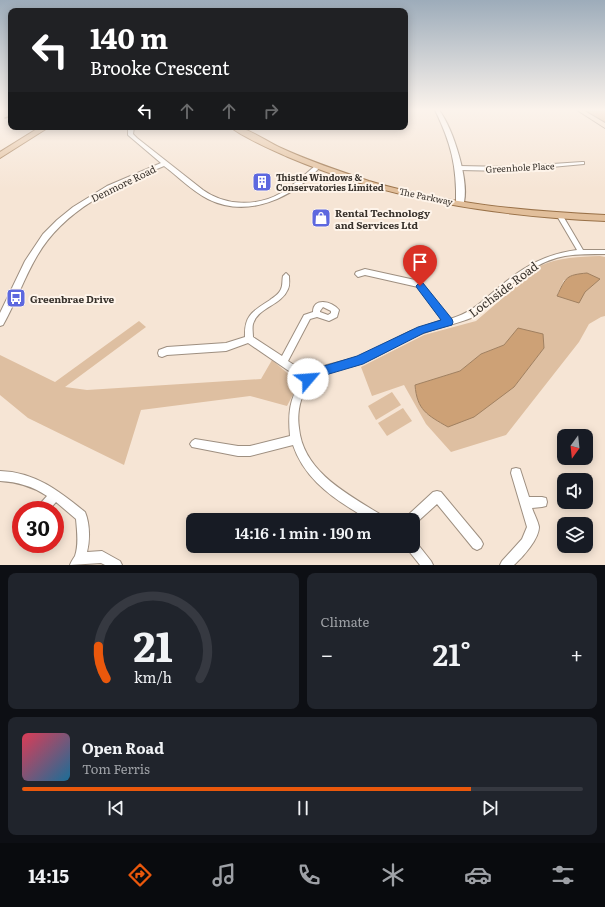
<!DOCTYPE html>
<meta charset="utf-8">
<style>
:root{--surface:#171b24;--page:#20242c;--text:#f1f3f6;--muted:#9ea1a6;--line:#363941;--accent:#ea580c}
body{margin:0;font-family:Literata,serif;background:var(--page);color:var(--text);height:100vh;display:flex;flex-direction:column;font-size:15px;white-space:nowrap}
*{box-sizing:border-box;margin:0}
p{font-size:13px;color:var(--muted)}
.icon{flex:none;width:22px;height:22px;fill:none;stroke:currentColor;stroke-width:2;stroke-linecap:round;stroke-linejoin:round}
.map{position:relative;height:565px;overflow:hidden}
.side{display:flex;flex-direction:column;gap:8px;padding:8px;background:#0d0f14;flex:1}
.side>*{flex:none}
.guide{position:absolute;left:8px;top:8px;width:400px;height:122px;border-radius:8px;box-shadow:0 2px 10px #0003;background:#202124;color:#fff;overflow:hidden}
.needle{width:26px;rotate:195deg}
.fabs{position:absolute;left:557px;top:429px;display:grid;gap:8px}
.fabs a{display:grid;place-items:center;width:36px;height:36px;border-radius:8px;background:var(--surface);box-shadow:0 2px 10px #0003;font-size:20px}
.speed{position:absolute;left:12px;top:501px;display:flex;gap:8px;font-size:20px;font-weight:700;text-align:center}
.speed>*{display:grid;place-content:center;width:52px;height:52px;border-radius:50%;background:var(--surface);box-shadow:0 2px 10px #0003;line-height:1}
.speed .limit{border:6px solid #d22;background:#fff;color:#111}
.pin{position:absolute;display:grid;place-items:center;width:34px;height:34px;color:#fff;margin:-41px -17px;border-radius:50% 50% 50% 0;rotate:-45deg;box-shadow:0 0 4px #0007}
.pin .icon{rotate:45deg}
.me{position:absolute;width:44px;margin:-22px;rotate:63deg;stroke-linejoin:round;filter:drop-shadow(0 0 3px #0008)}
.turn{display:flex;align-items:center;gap:14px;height:84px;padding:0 16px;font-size:18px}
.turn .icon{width:52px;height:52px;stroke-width:2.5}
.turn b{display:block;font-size:28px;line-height:34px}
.lanes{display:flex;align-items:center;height:38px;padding:0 16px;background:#0003;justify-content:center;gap:20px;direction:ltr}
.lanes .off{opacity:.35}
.big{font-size:30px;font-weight:600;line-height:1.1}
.side .card{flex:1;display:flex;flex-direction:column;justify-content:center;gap:6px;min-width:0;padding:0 14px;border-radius:8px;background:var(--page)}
.side .dial{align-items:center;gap:0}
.dial svg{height:104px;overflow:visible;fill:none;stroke:var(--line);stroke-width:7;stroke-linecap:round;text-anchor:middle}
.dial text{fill:var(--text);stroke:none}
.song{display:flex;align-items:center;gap:12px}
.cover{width:48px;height:48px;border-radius:6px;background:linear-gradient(135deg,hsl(350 70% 55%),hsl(200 70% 35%))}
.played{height:4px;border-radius:2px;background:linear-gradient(90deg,var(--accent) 80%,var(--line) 80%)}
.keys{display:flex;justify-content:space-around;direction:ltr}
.heat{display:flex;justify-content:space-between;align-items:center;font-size:22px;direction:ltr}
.side .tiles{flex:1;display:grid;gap:8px;grid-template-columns:1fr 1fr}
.card:last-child{grid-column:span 2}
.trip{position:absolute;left:186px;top:513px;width:234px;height:40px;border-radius:8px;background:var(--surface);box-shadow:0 2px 10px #0003;font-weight:600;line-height:40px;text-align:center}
.tab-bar{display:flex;height:64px;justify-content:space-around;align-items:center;background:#090b0e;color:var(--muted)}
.tab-bar .icon{width:28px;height:28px}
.tab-bar .on{color:var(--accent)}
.tab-bar b{font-size:18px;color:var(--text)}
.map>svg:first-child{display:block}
.green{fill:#debfa1;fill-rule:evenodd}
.water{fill:#cda176;stroke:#a08060}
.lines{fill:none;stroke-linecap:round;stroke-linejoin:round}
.stream{stroke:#a08060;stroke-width:1.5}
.minor-casing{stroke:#9e8f80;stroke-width:2}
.tertiary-casing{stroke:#9e8f80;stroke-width:2}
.secondary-casing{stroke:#9e8f80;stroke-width:2}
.primary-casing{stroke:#9a7249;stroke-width:2}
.minor{fill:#fff;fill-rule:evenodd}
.tertiary{fill:#fff;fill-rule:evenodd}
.secondary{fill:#f1dfcd;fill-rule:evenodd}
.primary{fill:#e2bf9b;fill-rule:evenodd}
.route{fill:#1a73e8;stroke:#114b97}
.labels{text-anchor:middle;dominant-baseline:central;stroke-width:4;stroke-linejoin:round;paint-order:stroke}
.far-street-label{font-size:9px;fill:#38322c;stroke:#fef4ea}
.far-poi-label{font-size:9px;font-weight:bold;fill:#38322c;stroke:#fef4ea;text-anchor:start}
.street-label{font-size:10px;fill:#38322c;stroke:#fef4ea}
.poi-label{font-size:10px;font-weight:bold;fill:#38322c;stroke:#fef4ea;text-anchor:start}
.near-street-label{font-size:12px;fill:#38322c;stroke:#fef4ea}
</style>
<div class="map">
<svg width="605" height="565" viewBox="0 0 605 565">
<rect width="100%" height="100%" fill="#f6e5d5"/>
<g class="green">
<polygon points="584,110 605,110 605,124"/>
<path d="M600 256 605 257V316L601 317 589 324 579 342 506 435 451 452 426 424 404 385 372 396 361 367 424 335 476 321 540 266C559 257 579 257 600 256ZM600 279 585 292 557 295 564 280ZM518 329 544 348 514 387 448 427C427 415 417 410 415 385L460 371 481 354 504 345Z"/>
<polygon points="139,321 146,327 65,387 87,390 261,379 272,360 299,383 287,406 250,396 141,410 124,465 28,418 0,395 0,355 55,382"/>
<polygon points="392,392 401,405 376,420 368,406"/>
<polygon points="403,408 412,421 387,436 378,423"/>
</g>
<g class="water">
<path d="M587 273 600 279 585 292 579 303 557 296C566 277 566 275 587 273Z"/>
<path d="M518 328 543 334 544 348 514 387 474 417 448 427C427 415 417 410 415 385L460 371 481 354 504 345Z"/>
</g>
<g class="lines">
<polyline class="stream" points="5,118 11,116"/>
<g class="minor-casing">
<g id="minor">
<polygon points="582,162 584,162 584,164 508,171 459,170 456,168 459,166 508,167"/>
<path d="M560 214 563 216 583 250H605V254C591 254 578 254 565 256 530 262 503 292 478 314L471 318C453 325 434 328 416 336 397 344 381 356 362 363 347 369 329 369 316 379 306 386 301 397 299 409 298 416 298 421 299 428 303 472 349 495 383 516L385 520C380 520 373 521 369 520 364 518 358 513 353 510 327 494 303 475 293 445L250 456H238L192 447 190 444 192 441 195 439 238 446H250L290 436C288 414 289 399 302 380L248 343 226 351 167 355 162 357 159 356 158 353 159 350 167 347 226 343 245 337C244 315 253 311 270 300 274 297 279 294 281 289 283 285 282 280 283 276L286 273 289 276C289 280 290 285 288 289 281 306 258 307 253 324 252 328 253 333 253 337L282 356 304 315 313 312C313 297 332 301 339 310L337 317 329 321 317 317 310 319 288 361 308 374 317 369 327 365 359 357 411 331 442 320 418 287 365 275 358 277 355 274 356 272 365 269 415 280 422 283 450 319C474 312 484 299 503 284 526 265 547 254 577 250L557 216ZM323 307 331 311V313L328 315 320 312V311Z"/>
<path d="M516 468 520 469 529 497H542L546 498 547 502 546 506 542 507 532 508C534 514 538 521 539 527 539 539 523 557 514 565H500L502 561 522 539 527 527 511 473 512 469Z"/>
<path d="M0 471C35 472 59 491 85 512 90 524 90 540 87 552L102 551 120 561 122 565H105L101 563 70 565C71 562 73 559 75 556 79 545 77 530 76 519L56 502 49 510H37L38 506 47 496C32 486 18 482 0 481Z"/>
<polygon points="437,491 441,492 481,540 483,544 481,548 477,550 473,548 437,504 415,524 413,525 413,520 405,520 407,516 433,492"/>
<polygon points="413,541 416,542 431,561 433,565 420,565 408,550 406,546 413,546"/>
</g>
</g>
<g class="tertiary-casing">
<g id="tertiary">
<path d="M435 110H439C453 128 471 184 463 206H460L456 204C457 166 451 143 435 110Z"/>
<path d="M128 127H134L133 134 137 138 203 190C225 206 257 207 281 193 294 185 304 175 315 166L320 167C293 198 248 219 208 199 192 191 179 177 164 166 116 186 64 209 37 256 24 278 16 302 3 325L0 326V313L25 261 43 234 57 220 73 207 107 186 161 163 128 135Z"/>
</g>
</g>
<g class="secondary-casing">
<polygon id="secondary" points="577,110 583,110 605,123 605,128"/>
</g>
<g class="primary-casing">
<g id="primary">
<polygon points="40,127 49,127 0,158 0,152"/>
<path d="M231 127C249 127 265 141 281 148 309 161 339 171 369 181 445 204 526 211 605 215V221C496 216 389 200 288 157 275 151 240 136 231 127Z"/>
</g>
</g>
<use href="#minor" class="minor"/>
<use href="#tertiary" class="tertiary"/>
<use href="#secondary" class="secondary"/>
<use href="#primary" class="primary"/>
</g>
<linearGradient id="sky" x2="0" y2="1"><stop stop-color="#9dacba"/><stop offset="0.58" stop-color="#fbf3ec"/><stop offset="1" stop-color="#fbf3ec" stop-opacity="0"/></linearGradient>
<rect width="605" height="189" fill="url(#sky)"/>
<polygon class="route" points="420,282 423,283 452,319 453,322 452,325 424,333 363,364 329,374 308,384 304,383 302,379 304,375 311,370 357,356 418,327 441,320 417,288 416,286"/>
<defs>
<g id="building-square" transform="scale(1)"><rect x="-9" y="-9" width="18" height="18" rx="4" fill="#5d68df" stroke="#fef4ea"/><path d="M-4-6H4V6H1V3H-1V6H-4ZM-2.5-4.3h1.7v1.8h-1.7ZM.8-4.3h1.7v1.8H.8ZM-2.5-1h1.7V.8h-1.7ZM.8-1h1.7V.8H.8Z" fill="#fff"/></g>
<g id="shop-square" transform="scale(1)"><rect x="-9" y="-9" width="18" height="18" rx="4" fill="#5d68df" stroke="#fef4ea"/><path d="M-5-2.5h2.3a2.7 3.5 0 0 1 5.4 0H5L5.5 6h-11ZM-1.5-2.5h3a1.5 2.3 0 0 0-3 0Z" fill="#fff"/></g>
<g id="bus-square" transform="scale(1)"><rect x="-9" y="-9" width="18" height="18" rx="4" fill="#5d68df" stroke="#fef4ea"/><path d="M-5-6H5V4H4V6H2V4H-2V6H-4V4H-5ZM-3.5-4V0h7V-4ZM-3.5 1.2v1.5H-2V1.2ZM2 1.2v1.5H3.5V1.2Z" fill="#fff"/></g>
</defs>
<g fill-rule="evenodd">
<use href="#building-square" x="262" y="182"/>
<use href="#shop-square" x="321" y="218"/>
<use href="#bus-square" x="16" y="298"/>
</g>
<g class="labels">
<g class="far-street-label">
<text transform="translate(520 167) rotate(-3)">Greenhole Place</text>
<text transform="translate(426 196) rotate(12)">The Parkway</text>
</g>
<g class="far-poi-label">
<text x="276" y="177">Thistle Windows &amp;<tspan x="276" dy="10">Conservatories Limited</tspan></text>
</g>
<g class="street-label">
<text transform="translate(123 183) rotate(-26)">Denmore Road</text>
</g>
<g class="poi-label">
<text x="335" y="212">Rental Technology<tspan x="335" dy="12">and Services Ltd</tspan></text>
<text x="30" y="298">Greenbrae Drive</text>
</g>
<g class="near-street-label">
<text transform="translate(503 289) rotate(-37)">Lochside Road</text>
</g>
</g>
</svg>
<div class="fabs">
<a><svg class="needle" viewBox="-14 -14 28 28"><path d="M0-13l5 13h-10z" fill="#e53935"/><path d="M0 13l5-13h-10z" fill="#9ea1a6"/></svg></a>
<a><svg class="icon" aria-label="sound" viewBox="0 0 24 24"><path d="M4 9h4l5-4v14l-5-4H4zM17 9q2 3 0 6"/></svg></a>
<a><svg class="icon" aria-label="layers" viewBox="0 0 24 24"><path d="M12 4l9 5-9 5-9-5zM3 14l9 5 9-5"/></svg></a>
</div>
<div class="speed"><div class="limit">30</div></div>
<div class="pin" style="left:420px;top:286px;background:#d93025"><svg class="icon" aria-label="arrive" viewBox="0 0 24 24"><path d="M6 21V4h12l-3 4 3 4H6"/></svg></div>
<svg class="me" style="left:308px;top:379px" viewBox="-20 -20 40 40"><circle r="19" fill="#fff"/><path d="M0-13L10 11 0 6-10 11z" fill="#1a73e8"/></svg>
<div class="trip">14:16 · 1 min · 190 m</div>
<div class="guide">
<div class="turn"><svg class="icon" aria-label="left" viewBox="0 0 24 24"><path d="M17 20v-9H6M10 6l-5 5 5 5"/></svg><div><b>140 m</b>Brooke Crescent</div></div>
<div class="lanes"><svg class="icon" aria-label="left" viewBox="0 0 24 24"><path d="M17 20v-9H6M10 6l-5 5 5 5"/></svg><svg class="icon off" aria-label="ahead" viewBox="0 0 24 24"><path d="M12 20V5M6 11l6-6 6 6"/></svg><svg class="icon off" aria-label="ahead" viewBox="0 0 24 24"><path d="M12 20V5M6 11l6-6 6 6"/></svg><svg class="icon off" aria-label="right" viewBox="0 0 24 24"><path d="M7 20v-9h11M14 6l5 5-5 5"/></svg></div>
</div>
</div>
<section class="side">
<div class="tiles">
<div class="card dial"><svg viewBox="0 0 100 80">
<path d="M14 69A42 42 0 1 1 86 69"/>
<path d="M14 69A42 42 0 0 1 8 44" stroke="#ea580c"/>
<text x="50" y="56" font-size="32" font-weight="700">21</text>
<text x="50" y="72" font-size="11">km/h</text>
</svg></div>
<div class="card"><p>Climate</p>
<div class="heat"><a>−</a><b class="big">21°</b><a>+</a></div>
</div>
<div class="card">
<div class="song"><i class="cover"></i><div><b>Open Road</b><p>Tom Ferris</p></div></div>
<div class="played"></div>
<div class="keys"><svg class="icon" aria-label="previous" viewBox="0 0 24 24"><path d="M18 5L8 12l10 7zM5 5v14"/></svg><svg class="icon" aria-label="pause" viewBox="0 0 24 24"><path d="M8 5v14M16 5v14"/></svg><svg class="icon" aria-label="next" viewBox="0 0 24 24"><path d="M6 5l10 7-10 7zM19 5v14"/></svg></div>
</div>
</div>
</section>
<nav class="tab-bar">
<b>14:15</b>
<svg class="icon on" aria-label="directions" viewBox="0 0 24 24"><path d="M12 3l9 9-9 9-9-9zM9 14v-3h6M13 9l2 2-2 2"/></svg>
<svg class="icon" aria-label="music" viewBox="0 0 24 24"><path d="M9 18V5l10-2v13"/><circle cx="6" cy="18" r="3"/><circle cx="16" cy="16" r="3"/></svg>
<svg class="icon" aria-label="phone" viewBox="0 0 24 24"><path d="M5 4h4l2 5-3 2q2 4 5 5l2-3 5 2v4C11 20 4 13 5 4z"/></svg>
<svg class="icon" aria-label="climate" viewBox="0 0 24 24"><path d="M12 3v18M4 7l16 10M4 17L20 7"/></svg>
<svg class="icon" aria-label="car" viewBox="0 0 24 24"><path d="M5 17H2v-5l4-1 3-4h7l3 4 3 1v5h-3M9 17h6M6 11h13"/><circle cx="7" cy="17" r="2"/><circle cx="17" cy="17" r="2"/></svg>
<svg class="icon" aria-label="filters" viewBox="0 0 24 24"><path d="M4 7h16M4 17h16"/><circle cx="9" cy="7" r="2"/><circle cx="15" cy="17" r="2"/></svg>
</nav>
